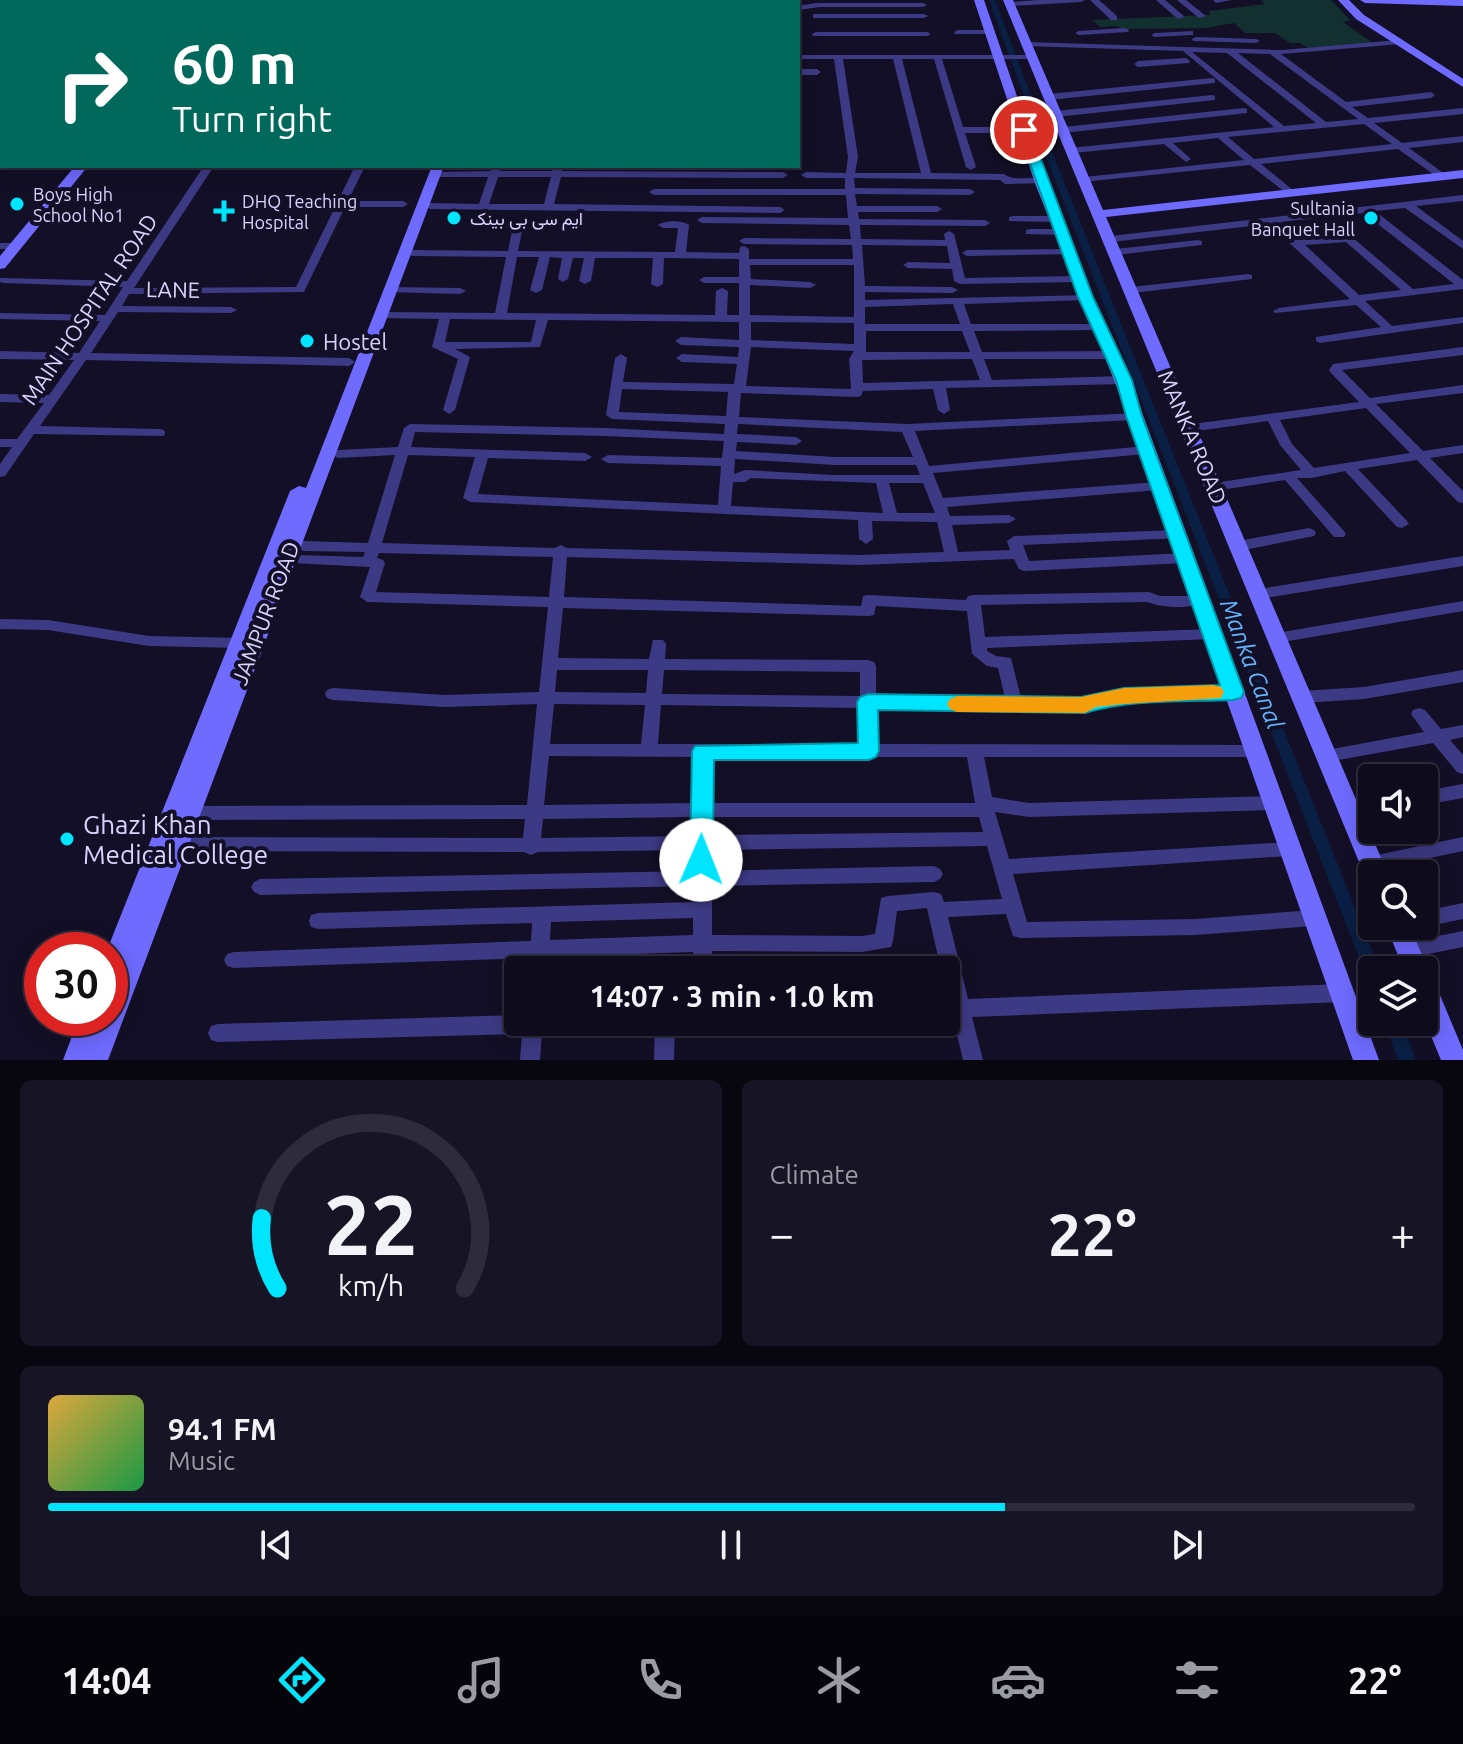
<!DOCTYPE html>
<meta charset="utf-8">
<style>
:root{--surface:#0e0b1c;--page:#171425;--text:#f1f3f6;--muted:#9b9ba3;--line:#2e2b3b;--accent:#00e5ff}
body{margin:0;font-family:Ubuntu,Vazirmatn,sans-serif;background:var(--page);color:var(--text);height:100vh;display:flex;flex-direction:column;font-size:30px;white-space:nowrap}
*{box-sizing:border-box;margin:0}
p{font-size:26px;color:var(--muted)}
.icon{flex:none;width:44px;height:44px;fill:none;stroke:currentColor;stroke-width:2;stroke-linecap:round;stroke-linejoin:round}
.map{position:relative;height:1060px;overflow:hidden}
.sheet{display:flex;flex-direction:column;gap:20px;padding:20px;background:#08060f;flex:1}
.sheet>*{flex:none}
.banner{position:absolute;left:0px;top:0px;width:800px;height:168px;box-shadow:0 4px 20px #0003,0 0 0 2px var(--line);background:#00695c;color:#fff;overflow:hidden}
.tools{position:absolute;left:1358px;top:764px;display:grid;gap:16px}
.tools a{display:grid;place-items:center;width:80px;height:80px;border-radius:8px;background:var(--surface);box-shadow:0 4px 20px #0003,0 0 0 2px var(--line);font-size:40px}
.speed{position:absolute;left:24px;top:932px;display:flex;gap:16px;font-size:40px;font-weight:700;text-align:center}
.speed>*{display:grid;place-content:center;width:104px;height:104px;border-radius:50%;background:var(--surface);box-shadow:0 4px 20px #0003,0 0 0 2px var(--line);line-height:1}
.speed .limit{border:12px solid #d22;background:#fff;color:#111}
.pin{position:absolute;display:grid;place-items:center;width:68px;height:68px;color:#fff;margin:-34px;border:4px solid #fff;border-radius:50%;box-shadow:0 2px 8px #0007}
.me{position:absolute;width:88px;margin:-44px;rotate:1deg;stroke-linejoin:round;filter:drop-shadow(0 0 6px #0008)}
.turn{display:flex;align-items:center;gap:28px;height:168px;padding:0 40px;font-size:36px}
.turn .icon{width:104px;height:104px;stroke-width:2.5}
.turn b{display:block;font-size:56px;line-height:68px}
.big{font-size:60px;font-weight:600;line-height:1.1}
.sheet .card{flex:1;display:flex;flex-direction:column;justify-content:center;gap:12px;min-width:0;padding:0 28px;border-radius:12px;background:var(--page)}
.sheet .dial{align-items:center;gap:0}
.dial svg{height:208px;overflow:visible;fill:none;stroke:var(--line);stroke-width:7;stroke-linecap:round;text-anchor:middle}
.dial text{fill:var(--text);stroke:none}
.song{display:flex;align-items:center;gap:24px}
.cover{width:96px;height:96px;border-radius:12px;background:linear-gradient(135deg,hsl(40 70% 55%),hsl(140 70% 35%))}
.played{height:8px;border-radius:4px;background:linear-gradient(90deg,var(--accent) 70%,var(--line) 70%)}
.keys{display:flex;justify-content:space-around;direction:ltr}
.heat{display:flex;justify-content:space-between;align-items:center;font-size:44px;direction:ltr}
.sheet .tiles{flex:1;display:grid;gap:20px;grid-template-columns:1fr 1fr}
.card:last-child{grid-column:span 2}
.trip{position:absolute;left:504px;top:956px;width:456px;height:80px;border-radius:8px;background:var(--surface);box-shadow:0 4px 20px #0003,0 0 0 2px var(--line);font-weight:600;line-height:80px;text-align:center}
.menu{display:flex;height:128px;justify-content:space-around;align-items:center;background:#06040b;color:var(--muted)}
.menu .icon{width:56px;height:56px}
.menu .on{color:var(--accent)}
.menu b{font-size:36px;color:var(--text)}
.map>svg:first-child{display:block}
.green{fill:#12302f}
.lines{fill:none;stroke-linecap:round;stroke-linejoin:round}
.canal{fill:#0a1f44;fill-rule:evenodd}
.street{fill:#3d3a85;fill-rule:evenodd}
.secondary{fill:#6f6bff;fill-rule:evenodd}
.route{fill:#00e5ff;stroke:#0095a6;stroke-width:2}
.slow{fill:#f59e0b}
.poi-dot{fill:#00e5ff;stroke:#130f26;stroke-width:3}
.labels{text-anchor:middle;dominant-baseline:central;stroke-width:8;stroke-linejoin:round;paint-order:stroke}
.far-poi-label{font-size:18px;fill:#d9d4ff;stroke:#130f26;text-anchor:start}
.street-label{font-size:22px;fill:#d9d4ff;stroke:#130f26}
.poi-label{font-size:22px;fill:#d9d4ff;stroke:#130f26;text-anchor:start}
.water-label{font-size:24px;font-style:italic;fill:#62b6ff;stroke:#130f26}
.near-poi-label{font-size:26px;fill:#d9d4ff;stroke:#130f26;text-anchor:start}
</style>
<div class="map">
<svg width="1463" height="1060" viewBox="0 0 1463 1060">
<rect width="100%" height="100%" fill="#130f26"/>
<polygon class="green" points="1261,0 1331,0 1350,20 1343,22 1373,43 1309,49 1300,43 1290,43 1275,33 1245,33 1234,23 1206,28 1121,29 1117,26 1100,27 1093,20 1210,15 1209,11 1264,4"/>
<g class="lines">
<g class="canal">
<polygon points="989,0 995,0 1053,154 1380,970 1372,970 1372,977 1366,975 1364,970 1045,154"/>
<polygon points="1384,1022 1402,1022 1416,1060 1398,1060"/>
</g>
<g class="street">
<polygon points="182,0 190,0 181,2"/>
<polygon points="238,0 247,0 237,2"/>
<polygon points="292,0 300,0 291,2"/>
<polygon points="414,0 422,0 413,2"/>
<polygon points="468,0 476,0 467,2"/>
<polygon points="550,0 558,0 549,2"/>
<polygon points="570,0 578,0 569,2"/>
<rect x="594" y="0" width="8" height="2"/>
<polygon points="648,0 656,0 647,2"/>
<rect x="750" y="0" width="8" height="2"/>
<polygon points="1040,0 1085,0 1081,2 1010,6 1006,4 1010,2"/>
<polygon points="1090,0 1099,0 1117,16 1117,20 1111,20"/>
<polygon points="1156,0 1165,0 1185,17 1178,19"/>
<polygon points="1177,0 1186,0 1206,16 1199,18"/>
<polygon points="1213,0 1232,0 1216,3"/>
<polygon points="816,3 923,3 927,5 923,7 820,7 798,10 798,6"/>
<polygon points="816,14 924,14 928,16 924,18 813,18 813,14"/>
<rect x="0" y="17" width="2" height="4"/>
<polygon points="1125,28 1129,30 1128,32 1079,35 1075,33 1079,31"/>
<polygon points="958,30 989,30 993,32 989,34 955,34 954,32"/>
<polygon points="1193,31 1193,35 1190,35 1155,37 1151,35 1155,33"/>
<polygon points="816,32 927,32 931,34 927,36 813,36 812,34"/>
<rect x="0" y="37" width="2" height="4"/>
<polygon points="1196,37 1256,39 1260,41 1256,43 1193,41 1192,39"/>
<path d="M1398 40 1402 42 1401 44 1281 54 1346 102 1431 92 1435 95 1431 98 1352 107 1368 118 1463 108V114L1374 123 1402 143 1463 136V142L1409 148 1446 175V179H1440L1398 149 1261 164 1294 191V195L1290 196 1250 165 1082 182V178L1085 177 1244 160 1218 138 1173 143 1191 159 1186 162 1164 144 1073 153 1070 152V148L1274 127 1183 51 1026 46 1022 44 1026 42 1282 50ZM1192 52 1227 53 1316 123 1284 126ZM1238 53 1270 54 1358 119 1326 122ZM1364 124 1392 144 1254 159 1228 137Z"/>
<path d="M798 55H1034L1035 57 1031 59H942L963 127H1024L1029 130 1024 133H965L976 167 971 170 966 167 934 59H902L931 173 1004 174C1016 183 1035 174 1048 181L1046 183 1005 184 1000 180 854 178 855 188 970 189 975 192 970 195 855 194 857 206H937L942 209 937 212H858L859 219 985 220 990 223 985 226 860 225 861 239 945 240 944 234 949 231 954 234 965 278 1079 276 1084 279 1079 282 960 284 954 281 952 269 908 268 903 265 908 262 950 263 947 246 862 245 865 286 952 287 958 290 952 293 865 292V300L1090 295V299L1086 300 964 304 971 324H1099L1105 327 1099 330 974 331 982 352 1112 351 1118 355 1112 359H984L992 380 1124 376 1130 380 1124 384 946 388 950 410 944 414 938 410 933 389 863 391 861 396 857 397 741 393 739 417 907 424 1138 413 1140 416 1138 419 1134 420 915 431 929 466 1146 446 1153 450 1146 454 933 473 943 498 1159 482 1166 486 1159 490 947 507 950 516 1009 515 1016 519 1009 523 952 525 958 552 1010 550 1007 541 1014 536 1177 530 1184 535 1182 538 1023 545 1029 561 1185 553 1192 558 1185 563 1024 571 1019 569 1014 559 859 565 567 557 564 597 861 606 863 596 868 595 966 600 968 596 973 595 1149 592 1160 596H1205L1207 600C1196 610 1162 608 1147 602L981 605 985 637 1212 629 1217 630 1220 634 1217 638 1212 639 987 648V651L996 656 1011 658 1021 698 1083 699 1095 694 1133 689 1233 686 1239 688 1241 692 1239 696 1133 700 1099 705 1085 711 877 708V744L1254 745 1260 746 1262 751 1260 756 1254 757H984L992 797 1029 803 1273 796 1279 798 1282 803 1279 808 1273 810 1029 817 995 812 1009 859 1289 842 1295 844 1298 849 1295 854 1289 856 1013 874 1027 922 1195 919 1314 910 1321 912 1323 918 1321 924 1314 926 1195 935 1020 938 1013 936 1006 914 948 917 968 999 1341 984 1348 987 1351 993 1348 999 1341 1002 972 1017 983 1060H963L953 1018H946V1000H949L946 970H941L927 908 897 911 893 941 891 947 862 952 712 951V970H692L693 952 549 957 548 970H528L529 958 234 968 227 966 224 960 227 954 234 952 531 941 532 923 318 929 311 927 309 921 311 915 318 913 693 902V886L260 895 254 892 251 887 254 882 260 879 693 871 694 850 538 852 531 855 524 852 177 851 171 849 168 844 171 839 177 837 523 838 525 819 189 820 183 818 180 813 183 808 189 806 527 805 537 704 445 707 333 700 327 698 325 694 327 690 333 688 445 695 539 692 548 607 367 602 360 597 370 567 293 563 291 560 293 557 298 555 363 557 365 552 303 551 296 546 303 541 368 543 395 455 338 458 331 454 338 450 398 447 404 428 410 424 605 428 724 434 725 424 612 419 606 415 615 358 621 354 627 358 623 382 734 384 737 364 682 362 676 358 682 354 738 357 739 347 681 345 675 341 681 337 739 340V322L548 320 540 347 455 349 470 357 455 410 449 414 443 410 458 359 432 347 439 319 380 318 374 315 380 312 495 313 506 257 412 256 407 253 412 250 508 251 512 231 517 228 522 231 518 251 675 252 678 228H663L658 225C665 220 682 220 689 225L686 252 739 253 740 247 744 246 749 249V259H853L852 245 744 244 739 241 744 238 851 239 849 225 702 223 697 220 702 217 848 218 846 195H654L649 192 654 189H845V178H806L801 175 806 172 846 173 848 157 834 59H798ZM843 59H893L921 173H855L858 157ZM517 257H539L530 290 536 293 542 290 550 257 562 258 558 279 563 282 568 279 573 258H584L579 281 585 284 591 281 595 258H653L651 284 657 287 663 284 664 258 739 259V277H704L699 280 704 283H739V315H727L728 291 722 288 716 291 715 315 507 313ZM750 265H854V317L750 315V285L810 288 816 285 810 282 751 279ZM953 304 960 324H865V307ZM450 319 536 320 531 342H445ZM751 322 854 323V344L751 340ZM866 331H962L970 352H866ZM751 347 854 351 849 359 851 389 746 386ZM972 359 980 380 863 383 862 360ZM622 389 728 392 726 416 619 412ZM738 424 902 432 913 457H835L736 451 737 442 796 445 802 441 796 437 737 434ZM415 432 605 436 724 441 722 458 608 455 601 459 608 463 721 466 718 505 478 494 488 458 585 461 592 457 585 453 411 447ZM408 455 475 457 463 498 470 502 858 520 859 539 866 544 873 539 872 521 937 522 944 552 859 555 567 548 561 545 555 548 382 543ZM735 459 835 465H916L920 475H833L745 470 734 474ZM751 478 876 483 883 513 731 506 733 482H745ZM889 483H923L935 513H897ZM379 553 553 557 549 597 376 592 385 563 383 560 377 558ZM876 606 967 611 972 654 987 666 998 668 1005 698 876 696V666L874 662 868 660 665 659 666 644 663 640H653L649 659 558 658 563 608 869 616 874 615ZM557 670H648L646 693 555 692ZM664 670 860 672V696L662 694ZM554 704 645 705 641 744H550ZM661 705 860 708 861 744H658ZM549 756 695 757 694 803 544 805ZM711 757H967L975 803H711ZM688 817H694V836L541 838 543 819ZM711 817H979L983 832 711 835ZM987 846 1002 899 944 902 941 894 934 892 888 896 881 898 875 934 862 936 712 935V886L934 882 940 879 943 874 940 869 934 866 712 871 711 850ZM693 918V935L550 940 551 922Z"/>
<polygon points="1186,58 1190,61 1189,63 1138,67 1134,64 1138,61"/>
<polygon points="798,69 817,69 821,72 817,75 798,75"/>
<polygon points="1212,78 1215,79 1215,83 1049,100 1045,97 1049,94"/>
<polygon points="1212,95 1215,96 1215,100 1056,117 1052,114 1056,111"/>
<polygon points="1244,108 1247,109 1247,113 1063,133 1058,130 1063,127"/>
<polygon points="204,166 214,166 134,288 296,287 355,166 365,166 348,201 403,201 408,204 403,207 345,207 304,292 129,294 122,306 231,307 237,310 231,313 118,312 91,353 349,358 355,362 349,366 86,360 40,426 159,429 164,430 165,433 164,436 34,434 5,476 0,477 0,464 12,447 0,447 0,439 17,439 44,403 0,402 0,394 49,395 74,360 0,359 0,351 79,353 100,321 0,319 0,313 105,315 123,287 4,283 0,282 0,278 127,281"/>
<path d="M555 166H561L562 171 783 172 788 175 783 178 561 177 554 204 780 207 785 210 780 213 430 209 425 206 430 203 479 204 488 177H440L435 174 437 172 490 171 496 166 499 167 500 171H552ZM498 177H551L544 204H489Z"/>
<path d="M1463 195V201L1416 206 1463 241V249L1405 208 1375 211 1463 280V289L1365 301 1392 326 1463 317V323L1320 343 1316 341V337L1381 327 1356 305 1275 313 1273 311 1279 308 1350 299 1269 224 1111 242 1106 239 1111 236ZM1364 213 1454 284 1413 289 1352 237 1298 240 1280 222ZM1346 242 1401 290 1359 295 1305 245Z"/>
<polygon points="1013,216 1057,216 1062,219 1057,222 1009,221 1009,217"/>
<polygon points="1030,229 1062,229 1067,232 1062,235 1026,234 1026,230"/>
<polygon points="1198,240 1202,241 1202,245 1116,255 1111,252 1116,249"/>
<polygon points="0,243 15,243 20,246 15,249 0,249"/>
<polygon points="1069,249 1073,250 1073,254 967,256 962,253 967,250"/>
<polygon points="1248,274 1252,275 1252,279 1132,293 1126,290 1132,287"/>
<polygon points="390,287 460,288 466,291 460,294 386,292 386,288"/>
<path d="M1463 347V355L1342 370 1370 398 1463 385V393L1376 404 1423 451 1463 445V453L1430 458 1463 491V503L1458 502 1417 460 1358 469 1407 521 1409 524 1402 528 1397 527 1345 471 1312 478H1297L1344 531 1346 534 1344 537H1334L1285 480 1214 491 1207 487 1214 483 1301 470 1280 445 1268 421 1190 432 1184 428 1185 425 1359 402 1331 373 1329 370 1333 364ZM1366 408 1410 453 1314 468 1292 444 1280 420Z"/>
<polygon points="1309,528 1314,530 1316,533 1314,536 1239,551 1232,546 1239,541"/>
<polygon points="1463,556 1463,566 1259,599 1252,594 1259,589"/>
<polygon points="1463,601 1463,611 1277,643 1272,642 1269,638 1272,634 1277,633"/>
<polygon points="0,619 48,620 149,636 239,638 244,639 247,643 244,647 239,648 149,646 48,630 0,629"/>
<polygon points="1463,670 1463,682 1364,699 1302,703 1296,701 1294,697 1296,693 1302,691 1364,687"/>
<polygon points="1419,708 1425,710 1441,729 1463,725 1463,737 1450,740 1463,755 1463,774 1457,772 1433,743 1327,762 1321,761 1319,756 1321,751 1327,750 1424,732 1411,714 1413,710"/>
<polygon points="1463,784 1463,798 1424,805 1424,791"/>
<polygon points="1372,801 1372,815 1350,819 1344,817 1341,812 1344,807"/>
<polygon points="1463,837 1463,851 1372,870 1366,868 1363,863 1366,858 1372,856"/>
<polygon points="1463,903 1463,919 1424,927 1421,926 1424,926 1424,911"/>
<polygon points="1463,931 1463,947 1408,958 1401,956 1398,950 1401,944 1408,942"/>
<polygon points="518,1015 518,1022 620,1022 617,1028 610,1031 542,1033 540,1060 520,1060 522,1034 218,1042 211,1040 208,1033 211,1026 218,1024"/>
<polygon points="655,1022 675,1022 674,1060 654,1060"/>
</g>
<g class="secondary">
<polygon points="66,0 77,0 65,2"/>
<polygon points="207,0 218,0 206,2"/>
<polygon points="353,0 363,0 352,2"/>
<polygon points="491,0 501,0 490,2"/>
<polygon points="974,0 984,0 1035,149 1092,296 1132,385 1379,1060 1353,1060 1116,385 1036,186"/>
<polygon points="1003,0 1013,0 1103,210 1463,170 1463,178 1106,217 1388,874 1372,874 1372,882 1364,874"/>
<polygon points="1338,0 1349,0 1364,15 1463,79 1463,87 1356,19"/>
<polygon points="1360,0 1463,0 1463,6 1365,3"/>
<rect x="0" y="46" width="2" height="6"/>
<polygon points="75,166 88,166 5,268 0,269 0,256"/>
<polygon points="432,166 444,166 108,1060 63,1060 79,1018 110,1018 110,950 107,950 290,491 299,486 306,488"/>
<polygon points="1386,926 1410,926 1428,970 1425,977 1433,980 1437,988 1463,1050 1463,1060 1441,1060 1424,1019 1424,970 1404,970"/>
</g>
</g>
<path class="route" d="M1020 127 1030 130 1093 297 1132 380 1142 416 1244 692 1241 698 1233 700C1184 702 1132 699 1085 713L878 710 879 751 876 757 869 760H714L713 860 709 867 701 870 693 867 690 860 692 751 695 746 858 743 857 702 860 697 868 694 1081 697 1124 688 1220 685 1126 416 1116 380 1078 297 1018 130Z"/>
<polygon class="slow" points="1213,685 1221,687 1224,692 1221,698 1124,704 1096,707 1085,713 957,712 950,709 947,704 950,699 957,696 1081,697 1124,688"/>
<g class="poi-dot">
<circle cx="17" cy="204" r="8"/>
<path d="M220 199h8v8h8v8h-8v8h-8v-8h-8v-8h8z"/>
<circle cx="454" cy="218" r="8"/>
<circle cx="1371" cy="218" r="8"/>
<circle cx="307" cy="341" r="8"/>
<circle cx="67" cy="839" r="8"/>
</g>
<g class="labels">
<g class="far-poi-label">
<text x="33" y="194">Boys High<tspan x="33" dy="21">School No1</tspan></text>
<text x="242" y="201">DHQ Teaching<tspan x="242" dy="21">Hospital</tspan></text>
<text x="1355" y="208" text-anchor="end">Sultania<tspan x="1355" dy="21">Banquet Hall</tspan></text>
<text x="470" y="218">ایم سی بی بینک</text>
</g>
<g class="street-label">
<text transform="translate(173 289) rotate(1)">LANE</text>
<text transform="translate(89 309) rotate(-56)">MAIN HOSPITAL ROAD</text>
<text transform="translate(1193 437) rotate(67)">MANKA ROAD</text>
<text transform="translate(265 613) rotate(-69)">JAMPUR ROAD</text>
</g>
<g class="poi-label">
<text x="323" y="341">Hostel</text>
</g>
<g class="water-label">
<text transform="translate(1252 664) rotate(69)">Manka Canal</text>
</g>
<g class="near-poi-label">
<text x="83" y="824">Ghazi Khan<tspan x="83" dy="30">Medical College</tspan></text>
</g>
</g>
</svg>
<div class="tools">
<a><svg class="icon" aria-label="sound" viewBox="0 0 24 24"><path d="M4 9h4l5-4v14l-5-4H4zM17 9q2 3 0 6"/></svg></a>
<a><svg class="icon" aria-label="search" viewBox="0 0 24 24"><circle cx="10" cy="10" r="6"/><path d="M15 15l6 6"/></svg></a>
<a><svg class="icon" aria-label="layers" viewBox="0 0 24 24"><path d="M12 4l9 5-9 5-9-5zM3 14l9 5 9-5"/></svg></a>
</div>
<div class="speed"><div class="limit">30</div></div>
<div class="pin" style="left:1024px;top:130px;background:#d93025"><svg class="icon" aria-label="arrive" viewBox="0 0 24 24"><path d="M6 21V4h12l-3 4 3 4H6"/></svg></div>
<svg class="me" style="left:701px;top:860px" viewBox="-20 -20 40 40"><circle r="19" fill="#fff"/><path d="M0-13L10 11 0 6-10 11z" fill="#00e5ff"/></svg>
<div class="trip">14:07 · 3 min · 1.0 km</div>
<div class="banner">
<div class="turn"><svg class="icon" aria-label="right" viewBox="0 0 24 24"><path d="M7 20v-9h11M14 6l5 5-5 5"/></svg><div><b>60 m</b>Turn right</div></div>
</div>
</div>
<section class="sheet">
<div class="tiles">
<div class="card dial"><svg viewBox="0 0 100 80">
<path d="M14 69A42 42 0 1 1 86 69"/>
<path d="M14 69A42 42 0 0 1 8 42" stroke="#00e5ff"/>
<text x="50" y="56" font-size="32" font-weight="700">22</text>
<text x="50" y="72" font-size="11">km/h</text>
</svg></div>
<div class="card"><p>Climate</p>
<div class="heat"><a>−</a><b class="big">22°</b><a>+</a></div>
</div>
<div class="card">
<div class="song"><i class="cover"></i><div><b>94.1 FM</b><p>Music</p></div></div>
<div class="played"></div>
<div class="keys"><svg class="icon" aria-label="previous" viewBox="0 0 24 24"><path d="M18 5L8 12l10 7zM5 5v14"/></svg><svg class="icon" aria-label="pause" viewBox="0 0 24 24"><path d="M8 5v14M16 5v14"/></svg><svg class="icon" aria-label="next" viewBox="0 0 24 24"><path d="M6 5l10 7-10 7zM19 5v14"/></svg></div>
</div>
</div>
</section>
<nav class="menu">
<b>14:04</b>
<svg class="icon on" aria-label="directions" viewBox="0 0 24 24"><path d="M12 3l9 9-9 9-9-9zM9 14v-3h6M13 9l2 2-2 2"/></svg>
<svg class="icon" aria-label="music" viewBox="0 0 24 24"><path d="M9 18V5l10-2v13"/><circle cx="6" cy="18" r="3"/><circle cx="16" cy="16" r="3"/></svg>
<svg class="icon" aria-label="phone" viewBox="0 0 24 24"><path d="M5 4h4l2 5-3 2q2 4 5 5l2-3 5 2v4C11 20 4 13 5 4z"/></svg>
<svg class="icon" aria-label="climate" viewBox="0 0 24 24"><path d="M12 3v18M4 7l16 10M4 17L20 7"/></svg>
<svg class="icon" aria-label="car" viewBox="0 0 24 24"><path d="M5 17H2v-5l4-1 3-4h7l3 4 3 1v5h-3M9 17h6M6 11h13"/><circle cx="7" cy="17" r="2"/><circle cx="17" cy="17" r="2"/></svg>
<svg class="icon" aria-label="filters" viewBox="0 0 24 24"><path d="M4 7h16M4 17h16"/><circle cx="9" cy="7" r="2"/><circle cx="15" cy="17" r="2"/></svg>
<b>22°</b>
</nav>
